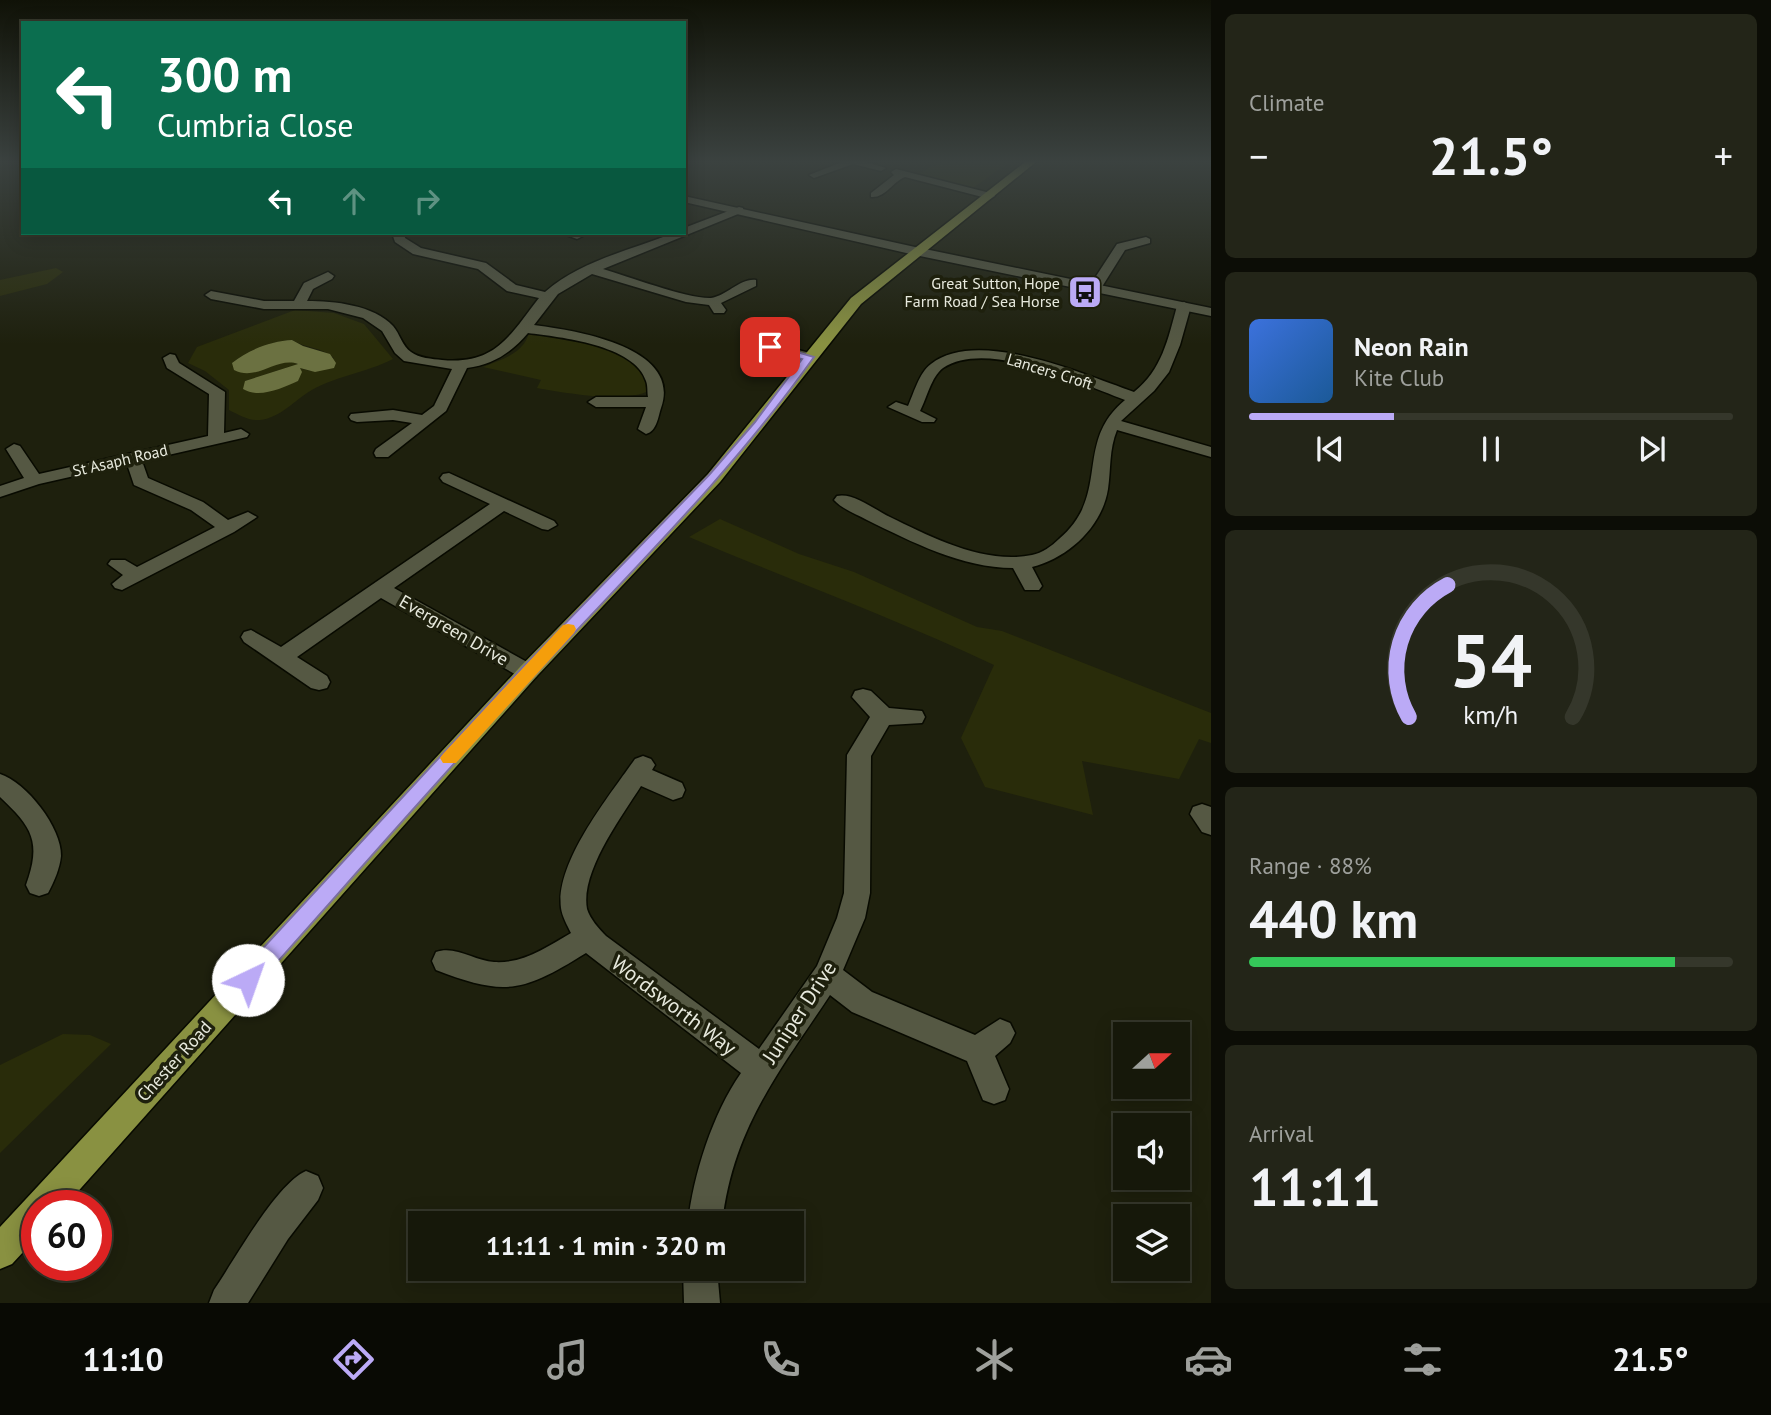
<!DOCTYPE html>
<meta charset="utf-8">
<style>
:root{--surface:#16180a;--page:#232518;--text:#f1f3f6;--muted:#9ea09c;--line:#35372b;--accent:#bbaaf6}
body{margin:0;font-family:"PT Sans",sans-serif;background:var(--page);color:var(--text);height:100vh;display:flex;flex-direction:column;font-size:26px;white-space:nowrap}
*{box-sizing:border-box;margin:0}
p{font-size:23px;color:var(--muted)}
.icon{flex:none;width:38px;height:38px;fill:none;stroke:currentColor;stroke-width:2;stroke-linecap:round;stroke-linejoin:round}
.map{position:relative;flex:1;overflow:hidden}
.panel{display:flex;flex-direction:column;gap:14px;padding:14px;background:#0c0d06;width:560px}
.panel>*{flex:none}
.banner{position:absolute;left:21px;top:21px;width:665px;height:214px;border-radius:0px;box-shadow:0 4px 18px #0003,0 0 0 2px var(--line);background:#0b6e4f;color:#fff;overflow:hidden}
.needle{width:46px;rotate:69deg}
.fabs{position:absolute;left:1113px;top:1022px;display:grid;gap:14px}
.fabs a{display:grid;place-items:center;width:77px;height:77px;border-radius:0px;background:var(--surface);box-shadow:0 4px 18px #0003,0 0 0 2px var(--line);font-size:35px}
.speed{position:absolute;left:21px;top:1190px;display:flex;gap:14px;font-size:35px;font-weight:700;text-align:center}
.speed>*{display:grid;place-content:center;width:91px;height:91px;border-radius:50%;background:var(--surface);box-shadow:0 4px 18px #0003,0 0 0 2px var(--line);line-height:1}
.speed .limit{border:10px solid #d22;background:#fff;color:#111}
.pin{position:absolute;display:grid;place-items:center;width:60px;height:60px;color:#fff;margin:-30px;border-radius:14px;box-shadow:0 4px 10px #0006}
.me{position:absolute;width:77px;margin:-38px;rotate:42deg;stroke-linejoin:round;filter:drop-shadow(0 0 5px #0008)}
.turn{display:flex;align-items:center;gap:24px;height:147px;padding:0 21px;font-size:32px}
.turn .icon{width:91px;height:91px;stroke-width:2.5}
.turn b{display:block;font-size:49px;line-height:60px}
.lanes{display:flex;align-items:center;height:66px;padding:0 21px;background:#0003;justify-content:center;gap:35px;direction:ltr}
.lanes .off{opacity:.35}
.big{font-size:52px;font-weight:600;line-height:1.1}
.panel .widget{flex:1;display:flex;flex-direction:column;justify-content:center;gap:10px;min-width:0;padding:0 24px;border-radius:10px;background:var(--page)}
.panel .dial{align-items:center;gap:0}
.dial svg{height:182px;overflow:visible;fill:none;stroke:var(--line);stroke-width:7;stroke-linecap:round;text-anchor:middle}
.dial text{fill:var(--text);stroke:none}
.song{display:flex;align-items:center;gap:21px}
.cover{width:84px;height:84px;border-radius:10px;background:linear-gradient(135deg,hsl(220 70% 55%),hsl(210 70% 35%))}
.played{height:7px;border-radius:4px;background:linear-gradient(90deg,var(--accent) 30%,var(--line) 30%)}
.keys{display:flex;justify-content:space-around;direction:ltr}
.heat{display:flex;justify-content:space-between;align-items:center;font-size:38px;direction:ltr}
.charge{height:10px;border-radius:5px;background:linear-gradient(90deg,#34c759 88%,var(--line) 0)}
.trip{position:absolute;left:408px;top:1211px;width:396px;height:70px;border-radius:0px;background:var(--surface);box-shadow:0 4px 18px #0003,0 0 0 2px var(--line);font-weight:600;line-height:70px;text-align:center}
.menu{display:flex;height:112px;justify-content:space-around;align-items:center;background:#090a04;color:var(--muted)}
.menu .icon{width:49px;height:49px}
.menu .selected{color:var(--accent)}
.menu b{font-size:32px;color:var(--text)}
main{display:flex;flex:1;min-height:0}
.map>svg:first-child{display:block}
.green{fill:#292c0a;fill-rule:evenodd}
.water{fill:#6b7141}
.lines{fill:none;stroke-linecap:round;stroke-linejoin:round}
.street-casing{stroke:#080a00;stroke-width:3}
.secondary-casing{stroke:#080a00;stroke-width:3}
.primary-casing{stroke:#080a00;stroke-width:3}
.street{fill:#555843;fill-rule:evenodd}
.secondary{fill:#555843;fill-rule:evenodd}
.primary{fill:#899141;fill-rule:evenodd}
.route{fill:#bbaaf6;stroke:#7a6ea0;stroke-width:2}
.slow{fill:#f59e0b}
.labels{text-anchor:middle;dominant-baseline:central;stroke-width:7;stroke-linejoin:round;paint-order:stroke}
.far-poi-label{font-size:16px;fill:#e7e9dd;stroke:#1e200d;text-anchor:end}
.far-street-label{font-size:16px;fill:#e7e9dd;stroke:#1e200d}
.street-label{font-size:18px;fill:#e7e9dd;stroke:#1e200d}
.near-street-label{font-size:21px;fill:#e7e9dd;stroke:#1e200d}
</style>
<main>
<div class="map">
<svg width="1211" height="1303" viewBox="0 0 1211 1303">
<rect width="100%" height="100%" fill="#1e200d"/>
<g class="green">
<polygon points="942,162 1009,162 973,188 918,174"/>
<polygon points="56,268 63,272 47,284 0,296 0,280"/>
<path d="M295 310 334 313 364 324 393 359C366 373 333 376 307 393 292 403 279 418 260 420 249 421 239 415 229 410V390L205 371 188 363 197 347ZM292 340C305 348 322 347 334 358L310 371 300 368 298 381 267 392 245 381 298 364 288 361 232 363C248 350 271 341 292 340Z"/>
<path d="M529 333C571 336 635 344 650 390 627 404 565 393 537 388L541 380 483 367C502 359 523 354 529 333Z"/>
<path d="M720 519 799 554 854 572 977 627 1002 631 1211 713V743L1199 739 1179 779 1082 761 1093 815 985 787 961 738 994 665C894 618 790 580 689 537Z"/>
<polygon points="63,1034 90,1035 111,1044 0,1153 0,1065"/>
</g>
<path class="water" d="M292 340 303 346 330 354 336 363 334 368 315 372 300 368 302 372 298 381C282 388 259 399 243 389L245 381 298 364C277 356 257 382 234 370L232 363C248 350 271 341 292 340Z"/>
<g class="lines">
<g class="street-casing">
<g id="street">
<polygon points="842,162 866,162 886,168 881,171 853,164 814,178 809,175"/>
<path d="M896 169 994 194 995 196 990 199 905 177C892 182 886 198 871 197V193L894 175 891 172Z"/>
<path d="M739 207 743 208V212L603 269C627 276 688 299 711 298 727 296 740 278 756 280V286L721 303 726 310 724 313H714L709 305 686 302 592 274 558 294 534 325C572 330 683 346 661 408 658 417 657 431 646 434L638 429 646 407H596L588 402 596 397H648C647 392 648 386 646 381 635 345 560 337 528 333 512 352 493 365 467 368L446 411 388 457H376L374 453 376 449 412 423 393 420 357 422 351 420 349 417 351 414 393 410 422 415 434 406 452 369 404 361 395 353 382 331 363 318 328 309H264L211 299 205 295 211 291 264 301H294L304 283 328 272 334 276 332 279 313 289 307 301C334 301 374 305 393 326 400 334 402 346 411 352 419 358 432 359 442 360 496 365 510 335 539 298L507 291 478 269 413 254 395 242 392 233H404L405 238 421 248 486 263 516 285 545 292C580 261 631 250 674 233H684V228Z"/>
<polygon points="561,233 578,233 583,236 577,239"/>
<polygon points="1146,237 1150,239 1150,243 1125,250 1100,290 1090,290 1089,287 1117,244"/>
<path d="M1184 302 1191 306 1180 345 1169 372 1154 391 1121 421 1211 447V457L1117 430C1109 449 1111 469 1108 489 1102 527 1068 558 1032 567L1042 586 1039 590H1025L1013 568C962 568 912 542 867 520 856 514 842 509 834 500L837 496C853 492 875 510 890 517 931 537 985 565 1032 555 1042 553 1052 546 1059 539 1112 494 1073 443 1125 400 1080 383 987 339 943 368 931 377 927 398 920 411L936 419 934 422H922L888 407 896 402 908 406C914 393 919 373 931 364 978 327 1085 375 1134 392 1162 370 1168 339 1177 306Z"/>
<path d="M770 343 814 354 816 357 809 361 773 352 761 367H751L749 364C754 357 761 345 770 343Z"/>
<polygon points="170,354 175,355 179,363 225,392 224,433 241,429 249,434 247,437 142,461 148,478 203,502 228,520 248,512 257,517 234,532 122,590 115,588 112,584 123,575 108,564 111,560 125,560 137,567 215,527 191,510 134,485 127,464 39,484 0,497 0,486 24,478 6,449 14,444 20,446 39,474 208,436 209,394 167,368 163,358"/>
<polygon points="449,473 554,521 557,525 548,530 542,529 504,511 394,588 536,667 539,672 536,677 528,680 520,677 381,598 297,657 327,676 330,682 327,688 319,690 311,688 244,642 241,637 244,632 251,630 281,647 490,504 443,482 440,478 443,474"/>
<path d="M863 689 871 691 889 708 922 711 925 717 922 723 889 725 871 756 870 893 865 918 843 970 872 992 975 1035 1000 1019 1010 1023 1015 1033 1010 1043 995 1056 1009 1089 1005 1100 994 1104 983 1100 967 1061 852 1012 830 995C779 1072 733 1128 722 1223H688C693 1175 713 1113 741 1073L586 953C523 992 506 997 436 970L432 961 436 952C455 945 475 961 494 962 523 964 547 947 571 933 567 925 562 916 561 908 555 862 610 795 635 759L643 756 651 759 655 765 652 770 682 783 685 790 682 797 673 800 641 786C622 816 580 872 587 909 590 919 599 929 606 936L759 1049 817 966 837 918 844 893 847 755 870 717 852 697 855 691Z"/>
<path d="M0 774C26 782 62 828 61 856 60 868 54 882 48 893L39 896 30 893 26 885C42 842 32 827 0 797Z"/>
<polygon points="1202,804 1211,807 1211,835 1202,832 1190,814 1193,807"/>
<path d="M306 1171 318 1176 323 1188 318 1200 288 1239 248 1303H209L214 1290C234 1261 276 1184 306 1171Z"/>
<polygon points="683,1269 717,1269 720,1303 684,1303"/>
</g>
</g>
<g class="secondary-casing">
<polygon id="secondary" points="684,196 915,247 1211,308 1211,316 915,255 684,202"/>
</g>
<g class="primary-casing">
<polygon id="primary" points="1025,162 1036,162 861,304 720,482 536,677 65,1206 37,1206 37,1237 12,1264 0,1269 0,1227 520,667 708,474 851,298"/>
</g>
<use href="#street" class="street"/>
<use href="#secondary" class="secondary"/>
<use href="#primary" class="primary"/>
</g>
<linearGradient id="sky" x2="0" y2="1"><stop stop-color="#101207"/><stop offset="0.47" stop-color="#3b4240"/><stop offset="1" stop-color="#3b4240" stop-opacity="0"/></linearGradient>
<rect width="1211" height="344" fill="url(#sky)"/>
<path class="route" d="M770 344 814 357C731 474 631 571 535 675 440 777 348 883 255 987L248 990 240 987 237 980 240 973 522 668 709 475 755 422 802 359 766 350 765 347Z"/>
<polygon class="slow" points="568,624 574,625 576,629 574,633 456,763 443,763 440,758 443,754 563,625"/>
<defs>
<g id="bus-square" transform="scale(1.75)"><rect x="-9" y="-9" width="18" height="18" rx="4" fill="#bbaaf6" stroke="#1e200d"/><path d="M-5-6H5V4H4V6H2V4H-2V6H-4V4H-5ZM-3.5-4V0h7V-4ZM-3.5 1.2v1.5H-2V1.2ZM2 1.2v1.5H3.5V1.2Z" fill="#111"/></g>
</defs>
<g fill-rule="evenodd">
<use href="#bus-square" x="1085" y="292"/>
</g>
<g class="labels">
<g class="far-poi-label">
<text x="1060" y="283">Great Sutton, Hope<tspan x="1060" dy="18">Farm Road / Sea Horse</tspan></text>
</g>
<g class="far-street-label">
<text transform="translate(1050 371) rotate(17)">Lancers Croft</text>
<text transform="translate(120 460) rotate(-13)">St Asaph Road</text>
</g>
<g class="street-label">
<text transform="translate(454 630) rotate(30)">Evergreen Drive</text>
<text transform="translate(174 1061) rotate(-48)">Chester Road</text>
</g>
<g class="near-street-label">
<text transform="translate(674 1005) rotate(37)">Wordsworth Way</text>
<text transform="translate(799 1012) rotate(-57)">Juniper Drive</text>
</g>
</g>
</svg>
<div class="fabs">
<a><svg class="needle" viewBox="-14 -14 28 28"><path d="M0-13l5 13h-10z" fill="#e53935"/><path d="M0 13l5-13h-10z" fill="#9ea09c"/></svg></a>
<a><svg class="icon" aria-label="sound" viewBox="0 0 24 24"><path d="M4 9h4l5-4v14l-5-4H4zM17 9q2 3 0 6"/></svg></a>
<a><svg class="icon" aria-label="layers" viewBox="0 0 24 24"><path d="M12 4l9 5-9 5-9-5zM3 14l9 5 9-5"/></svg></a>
</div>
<div class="speed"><div class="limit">60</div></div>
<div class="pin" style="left:770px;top:347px;background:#d93025"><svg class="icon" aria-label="arrive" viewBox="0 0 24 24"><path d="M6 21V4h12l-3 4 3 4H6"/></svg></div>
<svg class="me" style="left:248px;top:980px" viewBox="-20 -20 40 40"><circle r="19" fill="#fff"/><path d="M0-13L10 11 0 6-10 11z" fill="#bbaaf6"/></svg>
<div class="trip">11:11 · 1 min · 320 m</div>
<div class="banner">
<div class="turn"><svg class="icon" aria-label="left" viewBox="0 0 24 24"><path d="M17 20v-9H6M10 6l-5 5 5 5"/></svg><div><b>300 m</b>Cumbria Close</div></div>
<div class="lanes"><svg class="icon" aria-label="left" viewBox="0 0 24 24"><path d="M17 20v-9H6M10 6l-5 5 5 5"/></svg><svg class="icon off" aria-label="ahead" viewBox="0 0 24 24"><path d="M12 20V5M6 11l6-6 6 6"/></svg><svg class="icon off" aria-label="right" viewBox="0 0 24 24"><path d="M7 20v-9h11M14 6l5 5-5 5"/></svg></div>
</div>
</div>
<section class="panel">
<div class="widget"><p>Climate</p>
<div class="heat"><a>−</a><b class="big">21.5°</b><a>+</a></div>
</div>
<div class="widget">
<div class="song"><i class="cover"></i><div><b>Neon Rain</b><p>Kite Club</p></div></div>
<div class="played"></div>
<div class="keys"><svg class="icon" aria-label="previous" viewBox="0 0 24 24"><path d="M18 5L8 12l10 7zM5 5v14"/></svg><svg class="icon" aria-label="pause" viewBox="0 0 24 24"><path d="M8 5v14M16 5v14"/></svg><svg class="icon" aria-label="next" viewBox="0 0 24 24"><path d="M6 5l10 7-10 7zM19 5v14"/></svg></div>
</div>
<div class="widget dial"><svg viewBox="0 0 100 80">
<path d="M14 69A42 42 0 1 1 86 69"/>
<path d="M14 69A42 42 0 0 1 31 11" stroke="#bbaaf6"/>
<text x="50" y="56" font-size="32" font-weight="700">54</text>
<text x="50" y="72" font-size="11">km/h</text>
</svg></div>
<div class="widget"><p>Range · 88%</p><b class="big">440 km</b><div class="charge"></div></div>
<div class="widget"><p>Arrival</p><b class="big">11:11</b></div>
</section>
</main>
<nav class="menu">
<b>11:10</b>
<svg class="icon selected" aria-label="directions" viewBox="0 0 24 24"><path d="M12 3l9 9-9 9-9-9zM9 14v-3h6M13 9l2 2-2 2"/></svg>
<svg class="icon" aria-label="music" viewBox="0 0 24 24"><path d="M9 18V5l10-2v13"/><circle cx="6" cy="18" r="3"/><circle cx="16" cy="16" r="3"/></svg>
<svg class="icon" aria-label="phone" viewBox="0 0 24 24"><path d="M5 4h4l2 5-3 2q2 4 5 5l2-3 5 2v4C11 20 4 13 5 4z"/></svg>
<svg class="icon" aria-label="climate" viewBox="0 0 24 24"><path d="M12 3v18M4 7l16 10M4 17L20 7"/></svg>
<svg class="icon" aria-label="car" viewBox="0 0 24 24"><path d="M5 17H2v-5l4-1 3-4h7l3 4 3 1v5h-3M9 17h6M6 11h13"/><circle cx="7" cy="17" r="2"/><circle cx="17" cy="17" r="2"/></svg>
<svg class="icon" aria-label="filters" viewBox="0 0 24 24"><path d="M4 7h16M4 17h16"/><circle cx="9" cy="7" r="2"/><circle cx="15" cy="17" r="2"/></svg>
<b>21.5°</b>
</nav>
